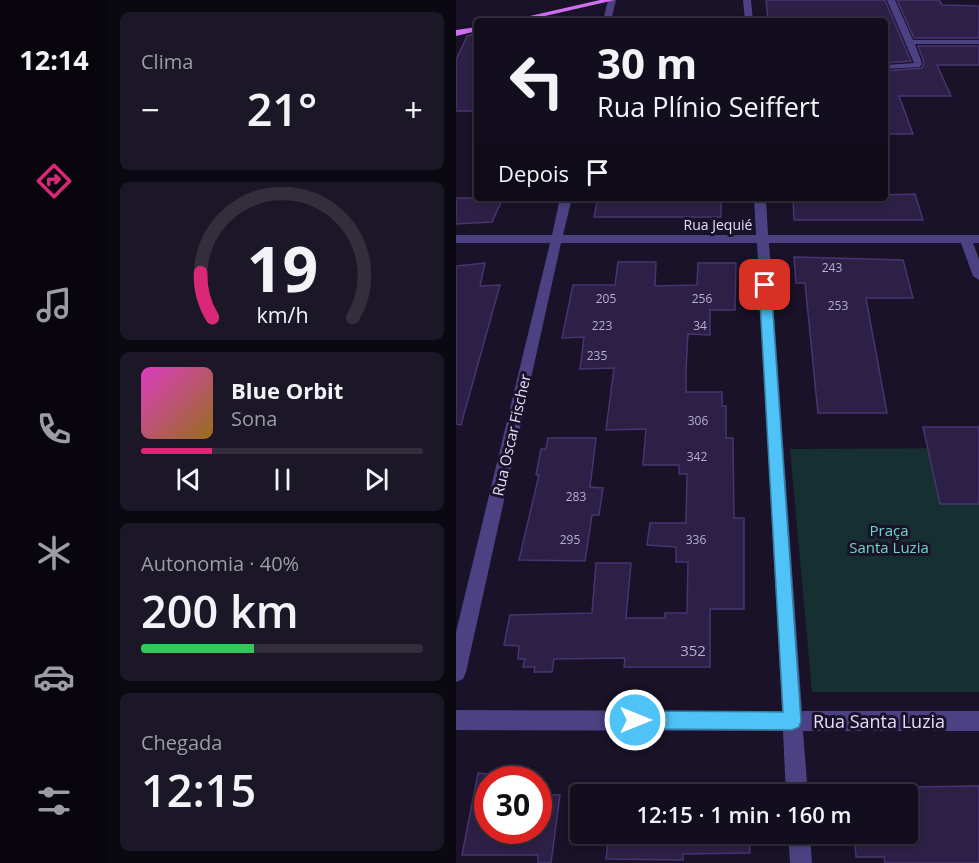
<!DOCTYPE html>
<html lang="pt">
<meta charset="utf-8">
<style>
:root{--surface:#130e1e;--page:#1c1727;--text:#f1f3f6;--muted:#9d9ca4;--line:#322e3c;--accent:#db2777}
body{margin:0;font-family:"Open Sans",sans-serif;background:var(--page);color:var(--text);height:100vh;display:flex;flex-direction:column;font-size:22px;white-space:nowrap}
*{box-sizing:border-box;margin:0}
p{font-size:20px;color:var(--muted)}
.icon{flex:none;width:33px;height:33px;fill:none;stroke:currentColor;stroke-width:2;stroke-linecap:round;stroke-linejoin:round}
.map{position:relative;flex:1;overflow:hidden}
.drawer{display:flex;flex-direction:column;gap:12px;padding:12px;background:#0a0810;width:348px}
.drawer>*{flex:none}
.banner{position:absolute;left:18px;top:18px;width:414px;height:183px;border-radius:6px;box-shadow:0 3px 9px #0003,0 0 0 2px var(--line);background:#130e1e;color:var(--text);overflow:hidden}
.speed{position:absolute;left:18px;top:766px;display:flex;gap:12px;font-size:30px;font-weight:700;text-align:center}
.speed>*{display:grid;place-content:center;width:78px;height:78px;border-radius:50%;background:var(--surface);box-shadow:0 3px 9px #0003,0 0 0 2px var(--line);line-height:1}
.speed .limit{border:9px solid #d22;background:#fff;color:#111}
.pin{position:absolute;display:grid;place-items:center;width:51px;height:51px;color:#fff;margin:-26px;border-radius:12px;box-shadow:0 3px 9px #0006}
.me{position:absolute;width:66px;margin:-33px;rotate:90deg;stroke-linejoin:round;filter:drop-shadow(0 0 4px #0008)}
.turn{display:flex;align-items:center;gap:21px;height:126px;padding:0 24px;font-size:27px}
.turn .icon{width:78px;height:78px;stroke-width:2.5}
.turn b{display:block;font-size:42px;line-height:51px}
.then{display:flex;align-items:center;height:57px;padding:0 24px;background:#0003;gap:12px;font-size:22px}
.big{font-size:45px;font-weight:600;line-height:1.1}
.drawer .tile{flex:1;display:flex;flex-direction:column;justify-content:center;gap:9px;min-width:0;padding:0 21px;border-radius:9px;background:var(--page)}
.drawer .dial{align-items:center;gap:0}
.dial svg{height:156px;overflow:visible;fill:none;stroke:var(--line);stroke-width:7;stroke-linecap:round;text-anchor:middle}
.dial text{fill:var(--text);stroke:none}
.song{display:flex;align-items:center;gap:18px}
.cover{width:72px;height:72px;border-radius:9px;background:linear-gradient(135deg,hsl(310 70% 55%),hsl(40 70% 35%))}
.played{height:6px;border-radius:3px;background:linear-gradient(90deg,var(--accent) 25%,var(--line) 25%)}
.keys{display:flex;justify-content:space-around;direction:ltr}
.heat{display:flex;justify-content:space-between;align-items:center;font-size:33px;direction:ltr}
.charge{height:9px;border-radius:4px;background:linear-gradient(90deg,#34c759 40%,var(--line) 0)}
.trip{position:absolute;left:114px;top:784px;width:348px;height:60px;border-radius:6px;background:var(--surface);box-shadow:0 3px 9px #0003,0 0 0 2px var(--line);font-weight:600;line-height:60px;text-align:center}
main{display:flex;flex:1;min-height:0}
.dock{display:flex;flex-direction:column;width:108px;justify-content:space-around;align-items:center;background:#08060c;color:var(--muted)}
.dock .icon{width:42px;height:42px}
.dock .active{color:var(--accent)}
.dock b{font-size:27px;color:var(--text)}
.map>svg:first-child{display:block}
.green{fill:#162f31}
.building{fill:#2d2047;stroke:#473471;stroke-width:1.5}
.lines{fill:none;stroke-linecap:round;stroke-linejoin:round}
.lane{fill:#4c4283;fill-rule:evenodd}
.street{fill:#4c4283;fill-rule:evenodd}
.primary{fill:#d06df2;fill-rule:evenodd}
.route{fill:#4fc3f7;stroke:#337fa1;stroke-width:1.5}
.labels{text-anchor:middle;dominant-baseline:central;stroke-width:6;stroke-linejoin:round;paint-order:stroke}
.number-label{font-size:12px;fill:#b6adcf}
.far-street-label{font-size:14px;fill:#e4dcfc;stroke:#191228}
.street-label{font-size:15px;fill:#e4dcfc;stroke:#191228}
.park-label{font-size:15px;fill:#6dd7c9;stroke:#191228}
.near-number-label{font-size:15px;fill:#b6adcf}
.near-street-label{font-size:18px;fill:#e4dcfc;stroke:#191228}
</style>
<main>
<nav class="dock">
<b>12:14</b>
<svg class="icon active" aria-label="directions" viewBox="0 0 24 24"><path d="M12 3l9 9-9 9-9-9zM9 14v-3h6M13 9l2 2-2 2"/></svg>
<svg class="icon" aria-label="music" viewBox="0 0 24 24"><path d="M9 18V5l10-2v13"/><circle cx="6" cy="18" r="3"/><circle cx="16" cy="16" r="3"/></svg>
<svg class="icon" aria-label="phone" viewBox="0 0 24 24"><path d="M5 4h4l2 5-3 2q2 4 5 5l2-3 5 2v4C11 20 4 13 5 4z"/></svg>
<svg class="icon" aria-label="climate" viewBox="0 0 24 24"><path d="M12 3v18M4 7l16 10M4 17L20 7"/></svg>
<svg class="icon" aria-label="car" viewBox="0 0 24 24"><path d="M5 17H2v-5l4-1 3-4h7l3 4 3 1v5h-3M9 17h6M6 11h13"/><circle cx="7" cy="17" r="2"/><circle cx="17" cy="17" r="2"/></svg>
<svg class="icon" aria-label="filters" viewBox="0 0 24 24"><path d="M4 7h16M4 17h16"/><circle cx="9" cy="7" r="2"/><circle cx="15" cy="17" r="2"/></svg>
</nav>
<section class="drawer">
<div class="tile"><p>Clima</p>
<div class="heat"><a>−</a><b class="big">21°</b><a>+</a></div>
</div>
<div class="tile dial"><svg viewBox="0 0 100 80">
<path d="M14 69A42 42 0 1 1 86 69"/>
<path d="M14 69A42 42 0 0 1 8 46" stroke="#db2777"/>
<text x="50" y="56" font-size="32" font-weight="700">19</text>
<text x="50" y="72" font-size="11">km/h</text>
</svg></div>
<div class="tile">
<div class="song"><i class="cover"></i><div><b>Blue Orbit</b><p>Sona</p></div></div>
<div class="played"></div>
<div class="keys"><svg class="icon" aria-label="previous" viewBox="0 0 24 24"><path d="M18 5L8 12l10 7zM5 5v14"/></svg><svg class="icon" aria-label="pause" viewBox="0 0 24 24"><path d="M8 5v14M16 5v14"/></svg><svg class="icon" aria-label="next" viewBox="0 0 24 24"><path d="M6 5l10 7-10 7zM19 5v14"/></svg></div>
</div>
<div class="tile"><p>Autonomia · 40%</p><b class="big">200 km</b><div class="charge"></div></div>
<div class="tile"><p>Chegada</p><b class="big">12:15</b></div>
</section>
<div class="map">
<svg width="523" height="863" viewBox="0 0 523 863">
<rect width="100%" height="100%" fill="#191228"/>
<polygon class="green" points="523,448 523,692 356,692 334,449"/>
<g class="building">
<polygon points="310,0 429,0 455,61 429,63 429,21 312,21"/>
<polygon points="441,0 483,0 486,5 523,6 523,38 458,38"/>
<polygon points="21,33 21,111 0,111 0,60 11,36"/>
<polygon points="462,46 523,46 523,65 481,65 495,96 443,96 457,134 429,134 429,71 466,68 468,62"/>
<polygon points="459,194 467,220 338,220 337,198 429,200 429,195"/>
<polygon points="0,198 47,198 36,222 0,224"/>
<polygon points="142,198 265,198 265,217 138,217"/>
<polygon points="338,257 447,260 457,298 410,298 431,413 362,413 349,283 340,283"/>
<polygon points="162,262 200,262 199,286 241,285 242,263 280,263 279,310 254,310 254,335 232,334 230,369 230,392 266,392 266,406 270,406 270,438 277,438 278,518 288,518 288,609 254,609 254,667 168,667 169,658 98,659 96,672 78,672 79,667 67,667 69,659 62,659 63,646 48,645 54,615 136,613 140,563 175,563 170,618 209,618 209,613 231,613 232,562 220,562 220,547 191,545 194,523 230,523 231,474 223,474 223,465 187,465 190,429 150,430 158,368 124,369 128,337 106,338 117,285 159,285"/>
<polygon points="29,263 24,286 44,285 5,425 0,424 0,266"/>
<polygon points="467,427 523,427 523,504 484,504"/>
<polygon points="92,438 140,438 134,487 147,488 143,515 136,515 129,561 63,560 83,475 80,475 85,449 90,449"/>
<polygon points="22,773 32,774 32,831 82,831 82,794 104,795 95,863 82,863 82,855 6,855"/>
<polygon points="523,786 523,863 429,863 428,857 400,857 398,834 452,834 452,787"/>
<polygon points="153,834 293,834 294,853 227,854 227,860 150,859"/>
</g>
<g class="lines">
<polygon class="lane" points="431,0 439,0 457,40 523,40 523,44 459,44 466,63 464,67 429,69 429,65 458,63"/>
<g class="street">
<polygon points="152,0 160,0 155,21 147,21"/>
<polygon points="287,0 295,0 297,21 289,21"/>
<polygon points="104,198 116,198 107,235 300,235 298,198 310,198 312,235 523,235 523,243 517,243 523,259 523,280 517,276 505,243 313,243 346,711 523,711 523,731 347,731 352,795 330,795 327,731 0,730 0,710 326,711 301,243 105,243 10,672 7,679 0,682 0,632 94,243 0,243 0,235 96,235"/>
<polygon points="332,834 354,834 356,863 334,863"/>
</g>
<g class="primary">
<polygon points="144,0 159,0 67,21 52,21"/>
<polygon points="21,27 21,31 0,36 0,30"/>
</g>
</g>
<polygon class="route" points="309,281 315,285 345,721 343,727 336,730 179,729 173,727 170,720 173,714 179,711 327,712 303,285"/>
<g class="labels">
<g class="number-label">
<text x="376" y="267">243</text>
<text x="150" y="298">205</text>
<text x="246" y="298">256</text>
<text x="382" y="305">253</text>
<text x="146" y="325">223</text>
<text x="244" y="325">34</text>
<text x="141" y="355">235</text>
<text x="242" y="420">306</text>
<text x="241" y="456">342</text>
<text x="120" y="496">283</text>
<text x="114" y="539">295</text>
<text x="240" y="539">336</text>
</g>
<g class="far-street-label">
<text x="262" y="224">Rua Jequié</text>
</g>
<g class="street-label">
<text transform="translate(55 435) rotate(-77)">Rua Oscar Fischer</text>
</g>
<g class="park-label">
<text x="433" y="530">Praça<tspan x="433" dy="17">Santa Luzia</tspan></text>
</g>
<g class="near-number-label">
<text x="237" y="650">352</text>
</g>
<g class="near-street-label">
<text x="423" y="721">Rua Santa Luzia</text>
</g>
</g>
</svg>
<div class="speed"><div class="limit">30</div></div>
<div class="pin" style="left:309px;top:285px;background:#d93025"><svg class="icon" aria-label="arrive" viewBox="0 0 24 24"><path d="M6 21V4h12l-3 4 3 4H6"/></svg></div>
<svg class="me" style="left:179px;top:720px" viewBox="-20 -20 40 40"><circle r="17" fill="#4fc3f7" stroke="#fff" stroke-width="3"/><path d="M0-11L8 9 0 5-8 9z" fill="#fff"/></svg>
<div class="trip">12:15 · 1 min · 160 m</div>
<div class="banner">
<div class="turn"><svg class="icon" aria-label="left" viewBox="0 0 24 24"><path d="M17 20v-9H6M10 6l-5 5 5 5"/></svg><div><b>30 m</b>Rua Plínio Seiffert</div></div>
<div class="then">Depois<svg class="icon" aria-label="arrive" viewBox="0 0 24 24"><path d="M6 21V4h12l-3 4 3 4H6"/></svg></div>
</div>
</div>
</main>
